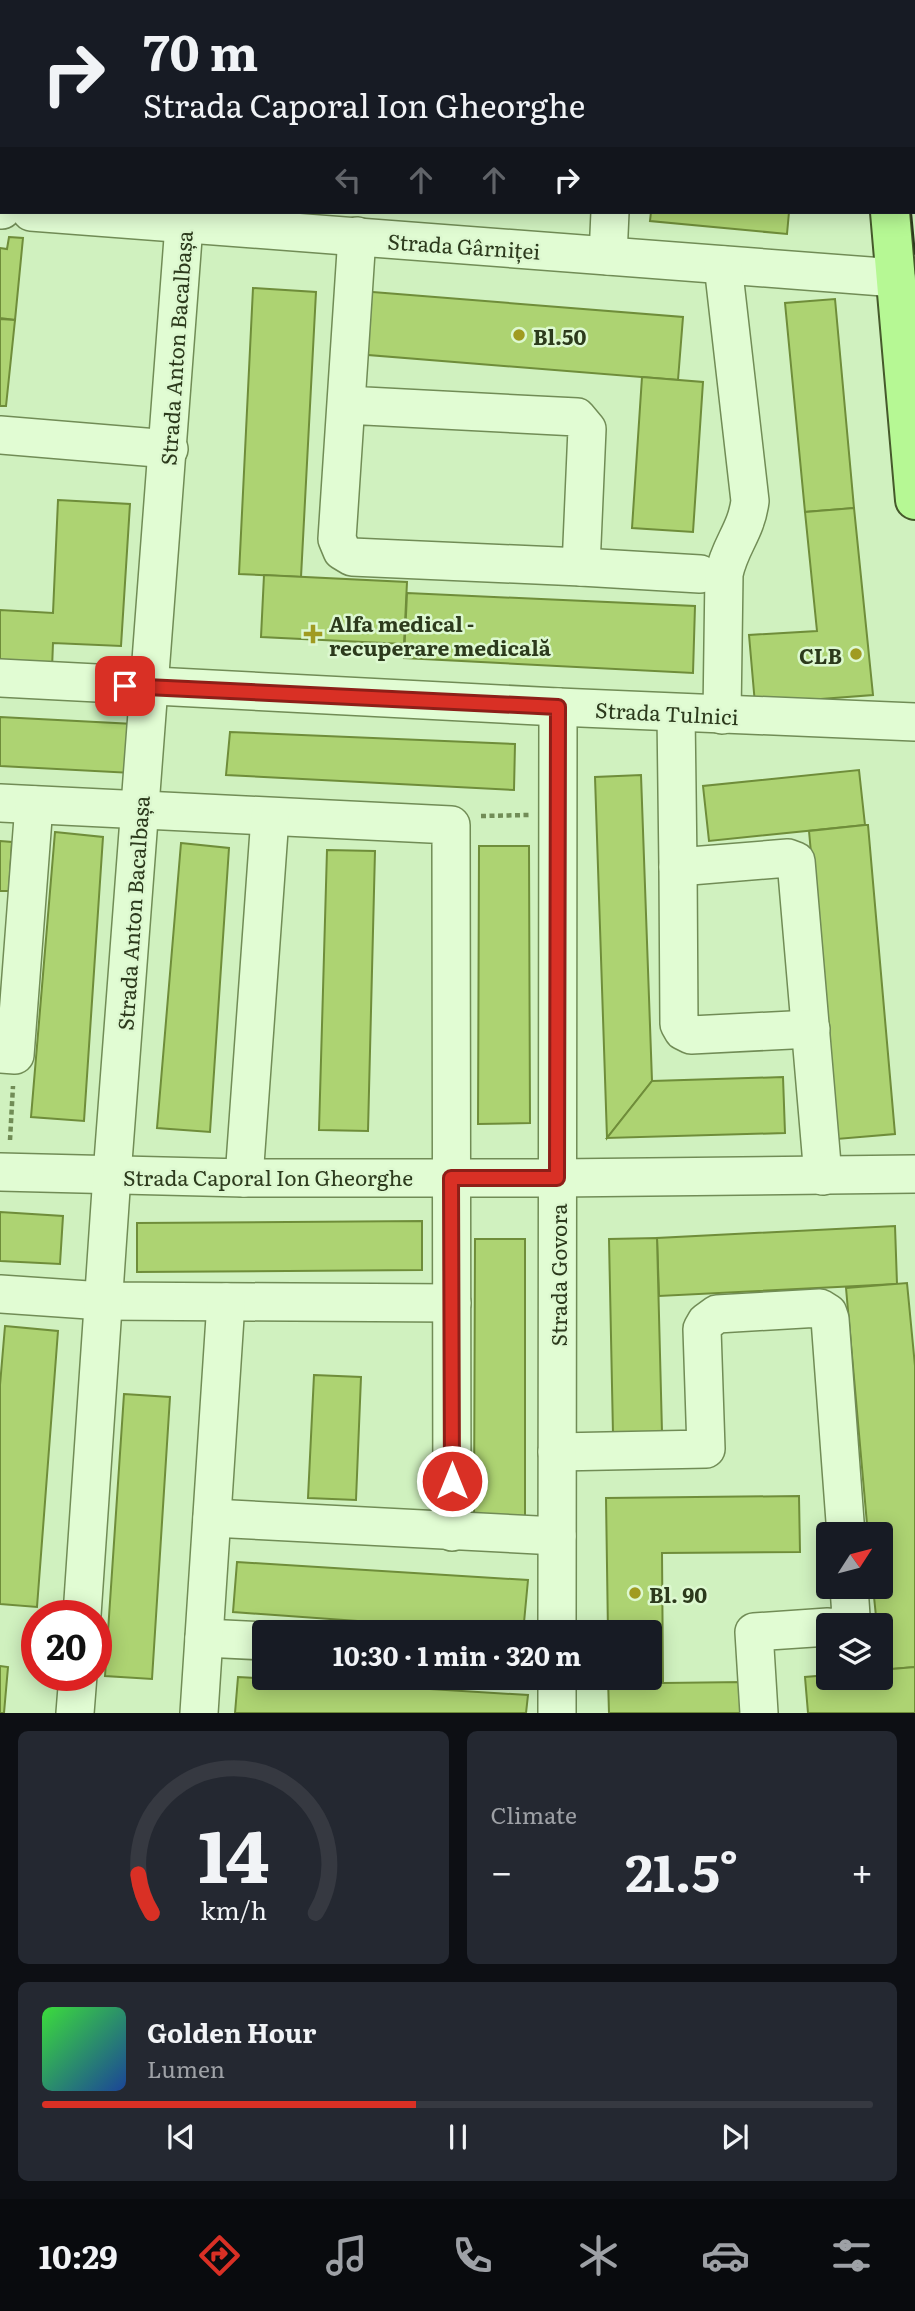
<!DOCTYPE html>
<meta charset="utf-8">
<style>
:root{--surface:#171b24;--page:#242831;--text:#f1f3f6;--muted:#9ea1a6;--line:#363941;--accent:#d93025}
body{margin:0;font-family:Literata,serif;background:var(--page);color:var(--text);height:100vh;display:flex;flex-direction:column;font-size:26px;white-space:nowrap}
*{box-sizing:border-box;margin:0}
p{font-size:23px;color:var(--muted)}
.icon{flex:none;width:38px;height:38px;fill:none;stroke:currentColor;stroke-width:2;stroke-linecap:round;stroke-linejoin:round}
.map{position:relative;height:1713px;overflow:hidden}
.panel{display:flex;flex-direction:column;gap:18px;padding:18px;background:#0d0f14;flex:1}
.panel>*{flex:none}
.guide{position:absolute;left:0px;top:0px;width:915px;height:214px;box-shadow:0 4px 18px #0003;background:#171b24;color:var(--text);overflow:hidden}
.needle{width:46px;rotate:54deg}
.tools{position:absolute;left:816px;top:1522px;display:grid;gap:14px}
.tools a{display:grid;place-items:center;width:77px;height:77px;border-radius:7px;background:var(--surface);box-shadow:0 4px 18px #0003;font-size:35px}
.speed{position:absolute;left:21px;top:1600px;display:flex;gap:14px;font-size:35px;font-weight:700;text-align:center}
.speed>*{display:grid;place-content:center;width:91px;height:91px;border-radius:50%;background:var(--surface);box-shadow:0 4px 18px #0003;line-height:1}
.speed .limit{border:10px solid #d22;background:#fff;color:#111}
.pin{position:absolute;display:grid;place-items:center;width:60px;height:60px;color:#fff;margin:-30px;border-radius:14px;box-shadow:0 4px 10px #0006}
.me{position:absolute;width:77px;margin:-38px;rotate:0deg;stroke-linejoin:round;filter:drop-shadow(0 0 5px #0008)}
.turn{display:flex;align-items:center;gap:24px;height:147px;padding:0 28px;font-size:32px}
.turn .icon{width:91px;height:91px;stroke-width:2.5}
.turn b{display:block;font-size:49px;line-height:60px}
.lanes{display:flex;align-items:center;height:66px;padding:0 28px;background:#0003;justify-content:center;gap:35px;direction:ltr}
.lanes .off{opacity:.35}
.big{font-size:52px;font-weight:700;line-height:1.1}
.panel .widget{flex:1;display:flex;flex-direction:column;justify-content:center;gap:10px;min-width:0;padding:0 24px;border-radius:10px;background:var(--page)}
.panel .dial{align-items:center;gap:0}
.dial svg{height:182px;overflow:visible;fill:none;stroke:var(--line);stroke-width:7;stroke-linecap:round;text-anchor:middle}
.dial text{fill:var(--text);stroke:none}
.song{display:flex;align-items:center;gap:21px}
.cover{width:84px;height:84px;border-radius:10px;background:linear-gradient(135deg,hsl(120 70% 55%),hsl(220 70% 35%))}
.played{height:7px;border-radius:4px;background:linear-gradient(90deg,var(--accent) 45%,var(--line) 45%)}
.keys{display:flex;justify-content:space-around;direction:ltr}
.heat{display:flex;justify-content:space-between;align-items:center;font-size:38px;direction:ltr}
.panel .tiles{flex:1;display:grid;gap:18px;grid-template-columns:1fr 1fr}
.widget:last-child{grid-column:span 2}
.trip{position:absolute;left:252px;top:1620px;width:410px;height:70px;border-radius:7px;background:var(--surface);box-shadow:0 4px 18px #0003;font-weight:700;line-height:70px;text-align:center}
.menu{display:flex;height:112px;justify-content:space-around;align-items:center;background:#090b0e;color:var(--muted)}
.menu .icon{width:49px;height:49px}
.menu .selected{color:var(--accent)}
.menu b{font-size:32px;color:var(--text)}
.map>svg:first-child{display:block}
.building{fill:#add372;stroke:#6f8d3a;stroke-width:2}
.lines{fill:none;stroke-linecap:round;stroke-linejoin:round}
.minor-casing{stroke:#718c56;stroke-width:40}
.major-casing{stroke:#45592b;stroke-width:42}
.path{stroke:#718c56;stroke-width:4.5;stroke-dasharray:5 3.5;stroke-linecap:butt}
.minor{stroke:#e1fcd3;stroke-width:37}
.major{stroke:#b6f894;stroke-width:38}
.tram{stroke:#2c3a1c;stroke-width:2}
.route-casing{stroke:#8d1f18;stroke-width:18}
.route{stroke:#d93025;stroke-width:12}
.poi-dot{fill:#a09b21;stroke:#ddf8d0;stroke-width:2.5}
.labels{text-anchor:middle;dominant-baseline:central;stroke-width:5;stroke-linejoin:round;paint-order:stroke}
.street-label{font-size:21px;fill:#2c3a1c;stroke:#ddf8d0}
.poi-label{font-size:21px;font-weight:bold;fill:#2c3a1c;stroke:#ddf8d0;text-anchor:start}
</style>
<div class="map">
<svg width="915" height="1713" viewBox="0 0 915 1713">
<rect width="100%" height="100%" fill="#d0f1bf"/>
<g class="building">
<polygon points="464,0 592,0 464,2"/>
<polygon points="651,212 789,212 787,234 650,221"/>
<polygon points="9,237 23,238 15,320 0,318 0,248 7,249"/>
<polygon points="253,288 316,292 301,577 239,574"/>
<polygon points="360,291 683,317 678,380 356,354"/>
<polygon points="835,299 854,508 805,512 785,303"/>
<polygon points="0,319 15,320 6,406 0,406"/>
<polygon points="642,377 703,382 693,532 632,528"/>
<polygon points="58,500 130,504 121,646 53,643 52,669 0,665 0,610 53,613"/>
<polygon points="854,508 873,695 755,704 749,635 817,631 805,512"/>
<polygon points="264,575 407,582 404,644 261,637"/>
<polygon points="407,593 695,606 693,673 404,658"/>
<polygon points="0,717 134,724 132,773 0,766"/>
<polygon points="230,732 515,744 514,790 226,775"/>
<polygon points="859,770 865,825 709,841 703,786"/>
<polygon points="641,775 652,1081 607,1138 595,777"/>
<polygon points="865,825 868,825 895,1134 837,1139 809,831"/>
<polygon points="55,832 103,837 84,1121 31,1117"/>
<polygon points="0,841 12,842 9,891 0,891"/>
<polygon points="181,843 229,848 210,1132 157,1128"/>
<polygon points="479,846 529,846 530,1123 478,1124"/>
<polygon points="327,850 375,851 368,1131 319,1130"/>
<polygon points="783,1077 785,1133 607,1138 652,1081"/>
<polygon points="0,1212 63,1216 60,1264 0,1261"/>
<polygon points="422,1221 422,1270 137,1272 137,1223"/>
<polygon points="895,1226 897,1284 659,1296 657,1238"/>
<polygon points="657,1238 662,1432 613,1434 609,1239"/>
<polygon points="475,1239 525,1239 525,1517 474,1518"/>
<polygon points="907,1283 915,1366 915,1667 881,1670 880,1626 877,1626 873,1587 880,1587 880,1535 868,1535 846,1288"/>
<polygon points="5,1326 58,1331 37,1607 0,1604 0,1385"/>
<polygon points="314,1375 361,1377 356,1500 308,1498"/>
<polygon points="124,1394 170,1397 152,1679 105,1676"/>
<polygon points="799,1496 800,1552 662,1553 663,1683 744,1682 744,1713 609,1713 608,1678 649,1678 649,1633 608,1633 606,1498"/>
<polygon points="237,1562 528,1580 523,1633 233,1612"/>
<polygon points="0,1666 8,1667 4,1713 0,1713"/>
<polygon points="915,1667 915,1713 808,1713 805,1677 828,1675 828,1678 880,1678 880,1670"/>
<polygon points="238,1677 528,1695 526,1713 235,1713"/>
</g>
<g class="lines">
<g class="minor-casing">
<g id="minor">
<polyline points="386,0 386,2"/>
<polyline points="712,0 712,2"/>
<polyline points="199,2 199,0"/>
<polyline points="0,210 2,210"/>
<polyline points="31,212 896,278"/>
<polyline points="608,256 610,212"/>
<path d="M346 405 577 417 587 429 581 567 352 557 342 551 337 539C343 438 350 337 357 236"/>
<polyline points="0,435 169,449"/>
<polyline points="581,567 700,574"/>
<polyline points="0,678 558,707 915,722"/>
<polyline points="676,713 678,867 788,858 796,861 823,1176"/>
<path d="M722 715 724 574C730 545 746 532 750 501L723 265"/>
<polyline points="0,803 451,825 452,1532"/>
<polyline points="678,867 679,1024 683,1031 691,1035 811,1029"/>
<polyline points="0,1054 15,1055 34,805"/>
<polyline points="0,1172 244,1178 557,1178 915,1174"/>
<polyline points="244,1178 270,817"/>
<polyline points="0,1294 103,1301 452,1303"/>
<polyline points="557,1452 706,1449 702,1329 706,1322 717,1314 820,1308 828,1313 830,1319 846,1535"/>
<polyline points="212,1518 557,1536"/>
<polyline points="82,1615 112,1175 185,212"/>
<polyline points="840,1626 851,1616 849,1587"/>
<polyline points="557,1633 558,707"/>
<polyline points="204,1638 264,1641"/>
<polyline points="557,1678 557,1713"/>
<polyline points="75,1713 78,1675"/>
<polyline points="199,1713 226,1302"/>
<polyline points="759,1713 754,1632 828,1627"/>
</g>
</g>
<g class="major-casing">
<g id="major">
<polyline points="870,0 870,2"/>
<polyline points="890,212 915,500"/>
</g>
</g>
<g class="path">
<polyline points="481,816 529,815"/>
<polyline points="10,1140 13,1086"/>
</g>
<use href="#minor" class="minor"/>
<use href="#major" class="major"/>
<g class="tram">
<polyline points="893,0 893,2"/>
<polyline points="906,0 906,2"/>
<polyline points="914,76 915,92"/>
<polyline points="911,212 915,254"/>
</g>
</g>
<g class="lines">
<g class="route-casing">
<polyline id="route" points="125,686 558,707 557,1178 451,1178 452,1481"/>
</g>
<use href="#route" class="route"/>
</g>
<g class="poi-dot">
<circle cx="519" cy="335" r="7"/>
<path d="M309.5 623.5h7v7h7v7h-7v7h-7v-7h-7v-7h7z"/>
<circle cx="856" cy="654" r="7"/>
<circle cx="635" cy="1593" r="7"/>
</g>
<g class="labels">
<g class="street-label">
<text transform="translate(464 245) rotate(4)">Strada Gârniței</text>
<text transform="translate(175 348) rotate(-86)">Strada Anton Bacalbașa</text>
<text transform="translate(667 712) rotate(3)">Strada Tulnici</text>
<text transform="translate(132 913) rotate(-86)">Strada Anton Bacalbașa</text>
<text x="268" y="1176">Strada Caporal Ion Gheorghe</text>
<text transform="translate(557 1275) rotate(-90)">Strada Govora</text>
</g>
<g class="poi-label">
<text x="533" y="335">Bl.50</text>
<text x="329" y="622">Alfa medical -<tspan x="329" dy="24">recuperare medicală</tspan></text>
<text x="842" y="654" text-anchor="end">CLB</text>
<text x="649" y="1593">Bl. 90</text>
</g>
</g>
</svg>
<div class="tools">
<a><svg class="needle" viewBox="-14 -14 28 28"><path d="M0-13l5 13h-10z" fill="#e53935"/><path d="M0 13l5-13h-10z" fill="#9ea1a6"/></svg></a>
<a><svg class="icon" aria-label="layers" viewBox="0 0 24 24"><path d="M12 4l9 5-9 5-9-5zM3 14l9 5 9-5"/></svg></a>
</div>
<div class="speed"><div class="limit">20</div></div>
<div class="pin" style="left:125px;top:686px;background:#d93025"><svg class="icon" aria-label="arrive" viewBox="0 0 24 24"><path d="M6 21V4h12l-3 4 3 4H6"/></svg></div>
<svg class="me" style="left:452px;top:1481px" viewBox="-20 -20 40 40"><circle r="17" fill="#d93025" stroke="#fff" stroke-width="3"/><path d="M0-11L8 9 0 5-8 9z" fill="#fff"/></svg>
<div class="trip">10:30 · 1 min · 320 m</div>
<div class="guide">
<div class="turn"><svg class="icon" aria-label="right" viewBox="0 0 24 24"><path d="M7 20v-9h11M14 6l5 5-5 5"/></svg><div><b>70 m</b>Strada Caporal Ion Gheorghe</div></div>
<div class="lanes"><svg class="icon off" aria-label="left" viewBox="0 0 24 24"><path d="M17 20v-9H6M10 6l-5 5 5 5"/></svg><svg class="icon off" aria-label="ahead" viewBox="0 0 24 24"><path d="M12 20V5M6 11l6-6 6 6"/></svg><svg class="icon off" aria-label="ahead" viewBox="0 0 24 24"><path d="M12 20V5M6 11l6-6 6 6"/></svg><svg class="icon" aria-label="right" viewBox="0 0 24 24"><path d="M7 20v-9h11M14 6l5 5-5 5"/></svg></div>
</div>
</div>
<section class="panel">
<div class="tiles">
<div class="widget dial"><svg viewBox="0 0 100 80">
<path d="M14 69A42 42 0 1 1 86 69"/>
<path d="M14 69A42 42 0 0 1 8 52" stroke="#d93025"/>
<text x="50" y="56" font-size="32" font-weight="700">14</text>
<text x="50" y="72" font-size="11">km/h</text>
</svg></div>
<div class="widget"><p>Climate</p>
<div class="heat"><a>−</a><b class="big">21.5°</b><a>+</a></div>
</div>
<div class="widget">
<div class="song"><i class="cover"></i><div><b>Golden Hour</b><p>Lumen</p></div></div>
<div class="played"></div>
<div class="keys"><svg class="icon" aria-label="previous" viewBox="0 0 24 24"><path d="M18 5L8 12l10 7zM5 5v14"/></svg><svg class="icon" aria-label="pause" viewBox="0 0 24 24"><path d="M8 5v14M16 5v14"/></svg><svg class="icon" aria-label="next" viewBox="0 0 24 24"><path d="M6 5l10 7-10 7zM19 5v14"/></svg></div>
</div>
</div>
</section>
<nav class="menu">
<b>10:29</b>
<svg class="icon selected" aria-label="directions" viewBox="0 0 24 24"><path d="M12 3l9 9-9 9-9-9zM9 14v-3h6M13 9l2 2-2 2"/></svg>
<svg class="icon" aria-label="music" viewBox="0 0 24 24"><path d="M9 18V5l10-2v13"/><circle cx="6" cy="18" r="3"/><circle cx="16" cy="16" r="3"/></svg>
<svg class="icon" aria-label="phone" viewBox="0 0 24 24"><path d="M5 4h4l2 5-3 2q2 4 5 5l2-3 5 2v4C11 20 4 13 5 4z"/></svg>
<svg class="icon" aria-label="climate" viewBox="0 0 24 24"><path d="M12 3v18M4 7l16 10M4 17L20 7"/></svg>
<svg class="icon" aria-label="car" viewBox="0 0 24 24"><path d="M5 17H2v-5l4-1 3-4h7l3 4 3 1v5h-3M9 17h6M6 11h13"/><circle cx="7" cy="17" r="2"/><circle cx="17" cy="17" r="2"/></svg>
<svg class="icon" aria-label="filters" viewBox="0 0 24 24"><path d="M4 7h16M4 17h16"/><circle cx="9" cy="7" r="2"/><circle cx="15" cy="17" r="2"/></svg>
</nav>
